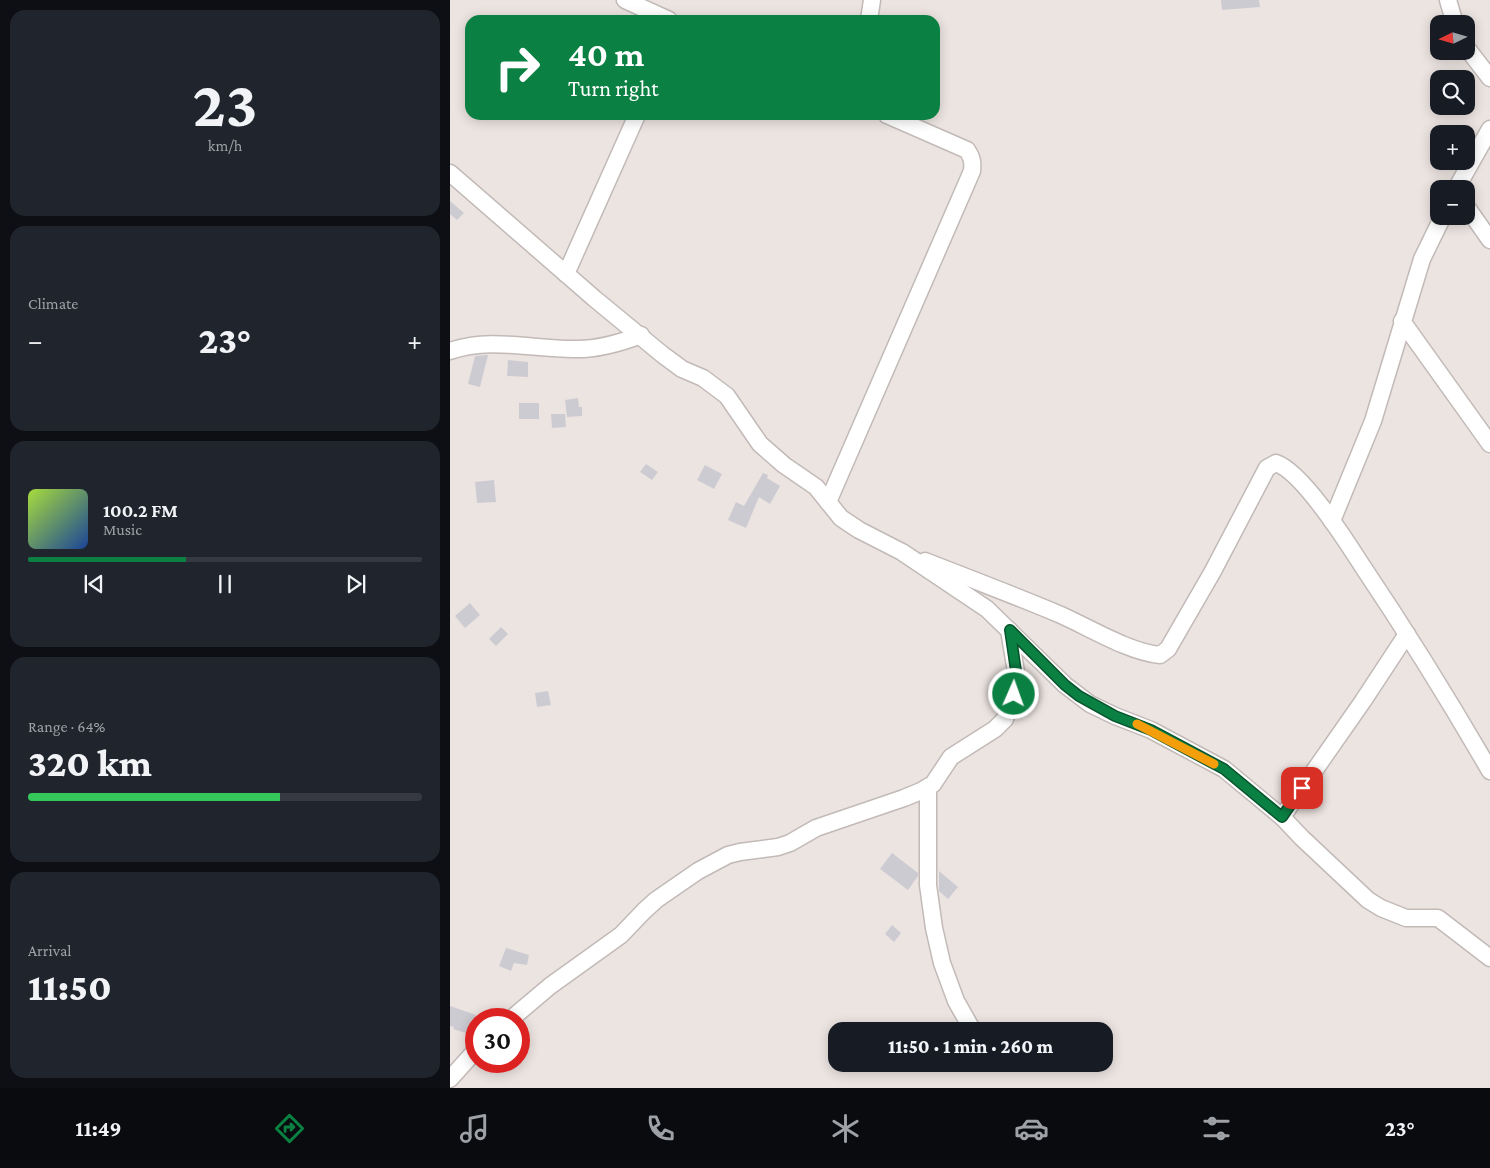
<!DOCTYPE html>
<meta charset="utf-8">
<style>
:root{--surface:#171b24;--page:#20242c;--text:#f1f3f6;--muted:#9ea1a6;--line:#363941;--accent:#0b8043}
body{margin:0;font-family:"Crimson Pro",serif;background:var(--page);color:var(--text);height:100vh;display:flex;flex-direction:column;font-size:19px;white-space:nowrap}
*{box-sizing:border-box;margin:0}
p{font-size:16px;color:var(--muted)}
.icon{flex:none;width:28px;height:28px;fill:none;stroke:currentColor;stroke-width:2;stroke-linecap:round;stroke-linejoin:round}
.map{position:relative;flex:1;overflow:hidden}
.drawer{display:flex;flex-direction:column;gap:10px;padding:10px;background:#0d0f14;width:450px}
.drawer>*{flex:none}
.hud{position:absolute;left:15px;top:15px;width:475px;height:105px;border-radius:15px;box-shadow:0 2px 12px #0003;background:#0b8043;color:#fff;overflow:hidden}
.needle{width:32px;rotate:265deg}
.controls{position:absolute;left:980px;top:15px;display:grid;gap:10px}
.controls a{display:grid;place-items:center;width:45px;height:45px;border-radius:10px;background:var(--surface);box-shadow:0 2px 12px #0003;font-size:25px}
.speed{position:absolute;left:15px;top:1008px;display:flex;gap:10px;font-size:25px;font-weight:700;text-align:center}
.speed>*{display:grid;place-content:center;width:65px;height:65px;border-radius:50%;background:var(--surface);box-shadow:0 2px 12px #0003;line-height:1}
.speed .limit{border:8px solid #d22;background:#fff;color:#111}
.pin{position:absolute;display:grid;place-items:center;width:42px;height:42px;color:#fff;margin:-21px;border-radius:10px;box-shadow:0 2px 8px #0006}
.me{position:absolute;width:55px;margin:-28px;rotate:2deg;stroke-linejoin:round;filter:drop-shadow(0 0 4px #0008)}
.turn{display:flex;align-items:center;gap:18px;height:105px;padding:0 20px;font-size:22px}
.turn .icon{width:65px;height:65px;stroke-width:2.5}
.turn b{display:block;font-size:35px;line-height:42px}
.big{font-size:38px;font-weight:800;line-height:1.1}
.drawer .card{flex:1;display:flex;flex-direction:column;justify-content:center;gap:8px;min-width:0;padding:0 18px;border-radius:15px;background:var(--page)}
.drawer .dial{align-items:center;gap:0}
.dial b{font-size:65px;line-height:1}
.song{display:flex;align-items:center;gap:15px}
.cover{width:60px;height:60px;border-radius:8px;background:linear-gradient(135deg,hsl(80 70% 55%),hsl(220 70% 35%))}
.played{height:5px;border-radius:2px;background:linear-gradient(90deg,var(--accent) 40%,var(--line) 40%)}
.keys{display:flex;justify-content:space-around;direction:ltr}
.heat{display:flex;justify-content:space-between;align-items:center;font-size:28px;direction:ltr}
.charge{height:8px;border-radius:4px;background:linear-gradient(90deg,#34c759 64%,var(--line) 0)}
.trip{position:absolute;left:378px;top:1022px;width:285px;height:50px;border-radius:15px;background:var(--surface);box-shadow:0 2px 12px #0003;font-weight:800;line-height:50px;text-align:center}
.tabs{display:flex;height:80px;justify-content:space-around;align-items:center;background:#090b0e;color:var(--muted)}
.tabs .icon{width:35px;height:35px}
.tabs .active{color:var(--accent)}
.tabs b{font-size:22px;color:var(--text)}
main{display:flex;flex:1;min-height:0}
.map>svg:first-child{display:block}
.building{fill:#cdcbd2}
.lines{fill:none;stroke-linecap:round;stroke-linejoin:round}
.minor-casing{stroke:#c2bab7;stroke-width:19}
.minor{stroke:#fff;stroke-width:16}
.route-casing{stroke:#07532c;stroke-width:12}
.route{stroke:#0b8043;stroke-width:9}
.slow{stroke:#f59e0b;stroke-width:9}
</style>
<main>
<section class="drawer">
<div class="card dial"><b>23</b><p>km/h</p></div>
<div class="card"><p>Climate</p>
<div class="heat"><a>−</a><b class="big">23°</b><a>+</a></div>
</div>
<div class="card">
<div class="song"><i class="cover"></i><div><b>100.2 FM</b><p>Music</p></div></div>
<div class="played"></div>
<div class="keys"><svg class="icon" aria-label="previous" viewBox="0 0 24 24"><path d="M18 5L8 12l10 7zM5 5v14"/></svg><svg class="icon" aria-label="pause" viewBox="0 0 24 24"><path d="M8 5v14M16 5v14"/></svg><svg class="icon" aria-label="next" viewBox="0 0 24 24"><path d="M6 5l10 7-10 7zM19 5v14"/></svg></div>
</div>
<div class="card"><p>Range · 64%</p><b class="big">320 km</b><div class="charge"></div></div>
<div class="card"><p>Arrival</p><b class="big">11:50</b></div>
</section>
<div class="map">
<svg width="1040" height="1088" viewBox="0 0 1040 1088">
<rect width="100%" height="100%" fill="#ece4e1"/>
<g class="building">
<polygon points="771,0 809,0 810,7 772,10"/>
<polygon points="0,201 14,213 7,220 0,214"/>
<polygon points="36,355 38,355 30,387 18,384 25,356"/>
<polygon points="58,360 78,362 78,377 57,376"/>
<polygon points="128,398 129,407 132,407 132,416 117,417 115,400"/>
<rect x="69" y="403" width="20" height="16"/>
<polygon points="101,414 115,414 116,427 102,428"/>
<polygon points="196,464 208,472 202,480 190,472"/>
<polygon points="255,465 272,474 264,489 247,480"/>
<polygon points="313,473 318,475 317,478 330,486 320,504 309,497 296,528 278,520 286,502 294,506"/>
<polygon points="44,480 46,502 27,503 25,482"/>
<polygon points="20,603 30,615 15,628 5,616"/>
<polygon points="51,627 58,634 46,646 39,639"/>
<polygon points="98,691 101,705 87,707 85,693"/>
<polygon points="442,853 468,873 468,876 458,890 430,869"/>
<polygon points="489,871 508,887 498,899 489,891"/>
<polygon points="442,925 451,933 444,942 435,934"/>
<polygon points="56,948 79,955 77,965 64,963 61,971 49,966"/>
<polygon points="0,1006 26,1015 19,1034 3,1029 4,1027 0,1026"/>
</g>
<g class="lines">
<g class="minor-casing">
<g id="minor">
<polyline points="175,0 219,20"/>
<polyline points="998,0 1005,24"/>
<polyline points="419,20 422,0"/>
<polyline points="1016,47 1040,78"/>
<polyline points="0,173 145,299 213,355 232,369 253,378 277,396 310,444 334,465 366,487 391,518 409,530 452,552 537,609 615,685 640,704 665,716 701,730 774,769 832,817 852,838 918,900 931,908 956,918 988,918 1040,958"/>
<polyline points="1006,189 1040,129"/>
<polyline points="1016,206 1040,240"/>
<polyline points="116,274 187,115"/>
<polyline points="952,321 1040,444"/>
<path d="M0 351C39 337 82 349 123 349 146 350 170 343 191 335"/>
<path d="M378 502 522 171C523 162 522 157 517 150L437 115"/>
<polyline points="882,521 923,421 972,259 993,216"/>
<path d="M475 561C521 579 566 596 611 615 640 628 679 652 710 655L718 649 763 571 817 468 826 463C852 472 895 539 911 564 956 631 999 700 1040 771"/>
<polyline points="478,787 478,885 484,928 492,963 506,1001 523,1031"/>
<polyline points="832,817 913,701 957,634"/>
<polyline points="61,1019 100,986 171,935 194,911 206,900 248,871 278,855 290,852 328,847 340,843 366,828 454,798 471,791 483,784 501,757 545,729 555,719 564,694 567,678 559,630"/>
<polyline points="0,1079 26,1050"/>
</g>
</g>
<use href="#minor" class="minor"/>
</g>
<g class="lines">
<g class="route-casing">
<polyline id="route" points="564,694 567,678 560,630 615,685 629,696 665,716 701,730 774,769 832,817 852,788"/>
</g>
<use href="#route" class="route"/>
<polyline class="slow" points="687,724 764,764"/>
</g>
</svg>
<div class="controls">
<a><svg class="needle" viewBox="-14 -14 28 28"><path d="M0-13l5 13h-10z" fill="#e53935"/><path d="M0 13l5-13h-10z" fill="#9ea1a6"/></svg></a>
<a><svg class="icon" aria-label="search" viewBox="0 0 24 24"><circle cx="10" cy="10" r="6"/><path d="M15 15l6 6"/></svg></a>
<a>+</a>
<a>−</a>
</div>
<div class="speed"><div class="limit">30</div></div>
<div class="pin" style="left:852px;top:788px;background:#d93025"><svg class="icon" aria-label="arrive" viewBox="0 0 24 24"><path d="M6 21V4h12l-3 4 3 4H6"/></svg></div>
<svg class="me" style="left:564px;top:694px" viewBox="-20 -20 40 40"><circle r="17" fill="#0b8043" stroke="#fff" stroke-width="3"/><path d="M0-11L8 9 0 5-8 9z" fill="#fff"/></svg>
<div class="trip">11:50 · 1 min · 260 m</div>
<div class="hud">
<div class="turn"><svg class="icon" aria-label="right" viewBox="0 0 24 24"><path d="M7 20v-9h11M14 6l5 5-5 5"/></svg><div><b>40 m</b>Turn right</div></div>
</div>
</div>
</main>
<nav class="tabs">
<b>11:49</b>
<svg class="icon active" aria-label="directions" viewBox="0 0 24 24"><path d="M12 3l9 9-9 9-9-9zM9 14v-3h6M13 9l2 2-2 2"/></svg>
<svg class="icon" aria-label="music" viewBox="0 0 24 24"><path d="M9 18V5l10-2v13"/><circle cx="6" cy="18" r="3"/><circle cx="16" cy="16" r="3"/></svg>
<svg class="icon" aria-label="phone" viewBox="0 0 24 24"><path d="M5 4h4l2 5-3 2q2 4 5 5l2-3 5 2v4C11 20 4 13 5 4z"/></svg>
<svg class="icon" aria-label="climate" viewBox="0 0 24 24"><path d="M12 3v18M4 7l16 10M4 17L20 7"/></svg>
<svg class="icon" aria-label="car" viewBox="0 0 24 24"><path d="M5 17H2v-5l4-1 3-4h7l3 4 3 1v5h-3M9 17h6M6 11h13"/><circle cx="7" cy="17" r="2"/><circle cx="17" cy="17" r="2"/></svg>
<svg class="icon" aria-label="filters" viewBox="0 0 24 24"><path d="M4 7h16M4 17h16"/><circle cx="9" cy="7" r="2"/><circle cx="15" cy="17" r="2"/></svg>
<b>23°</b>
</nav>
